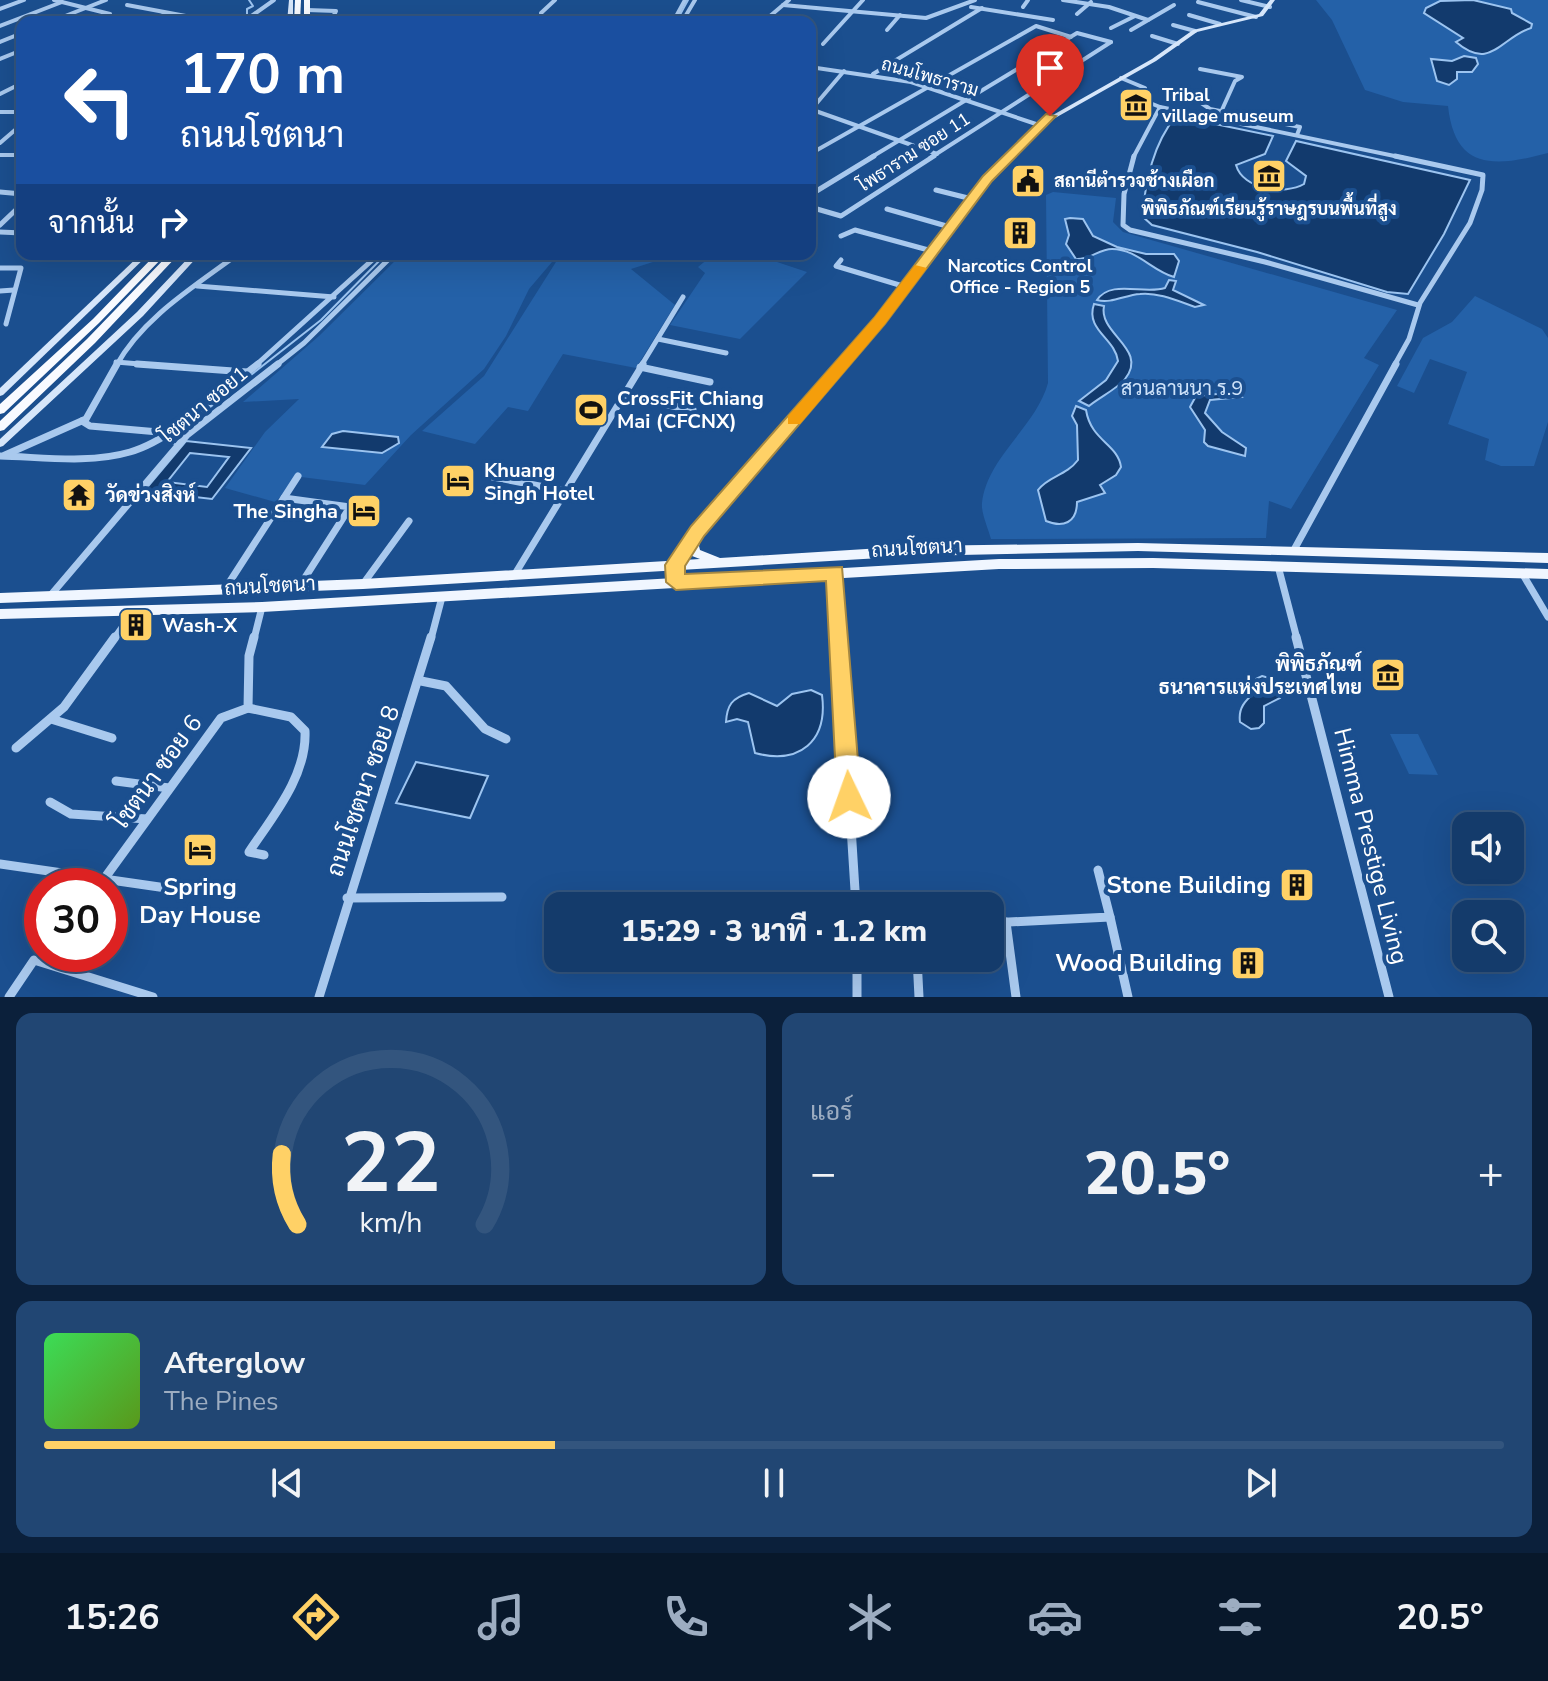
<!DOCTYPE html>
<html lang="th">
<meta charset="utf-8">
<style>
:root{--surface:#143b6b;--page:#214673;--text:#f1f3f6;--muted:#9dadc1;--line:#33557e;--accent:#ffd166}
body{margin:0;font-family:"Nunito Sans",Sarabun,sans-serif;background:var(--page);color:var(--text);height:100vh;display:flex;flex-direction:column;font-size:30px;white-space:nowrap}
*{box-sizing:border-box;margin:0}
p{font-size:26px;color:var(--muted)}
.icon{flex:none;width:44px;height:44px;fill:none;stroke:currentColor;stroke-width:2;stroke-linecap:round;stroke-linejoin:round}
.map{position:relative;height:997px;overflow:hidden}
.drawer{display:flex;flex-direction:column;gap:16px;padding:16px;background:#0b203b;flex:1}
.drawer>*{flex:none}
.guide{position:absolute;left:16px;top:16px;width:800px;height:244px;border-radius:16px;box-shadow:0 8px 32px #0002,0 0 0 2px var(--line);background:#1a4fa0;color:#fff;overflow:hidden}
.fabs{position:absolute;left:1452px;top:812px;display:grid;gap:16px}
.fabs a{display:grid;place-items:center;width:72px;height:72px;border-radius:16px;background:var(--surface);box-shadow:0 8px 32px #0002,0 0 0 2px var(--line);font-size:40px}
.speed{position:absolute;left:24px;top:868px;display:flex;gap:16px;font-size:40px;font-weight:700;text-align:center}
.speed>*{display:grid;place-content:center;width:104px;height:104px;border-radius:50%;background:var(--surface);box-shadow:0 8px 32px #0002,0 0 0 2px var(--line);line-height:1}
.speed .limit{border:12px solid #d22;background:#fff;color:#111}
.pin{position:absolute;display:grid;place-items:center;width:68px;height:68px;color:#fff;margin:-82px -34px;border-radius:50% 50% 50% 0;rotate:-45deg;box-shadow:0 0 8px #0007}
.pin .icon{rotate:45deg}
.me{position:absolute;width:88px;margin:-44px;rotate:357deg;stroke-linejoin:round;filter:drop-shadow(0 0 6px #0008)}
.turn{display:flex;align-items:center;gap:28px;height:168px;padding:0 32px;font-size:36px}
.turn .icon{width:104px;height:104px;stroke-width:2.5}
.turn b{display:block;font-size:56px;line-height:68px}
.then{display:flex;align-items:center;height:76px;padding:0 32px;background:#0003;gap:16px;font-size:30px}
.big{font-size:60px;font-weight:800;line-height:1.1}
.drawer .card{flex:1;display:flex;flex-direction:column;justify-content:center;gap:12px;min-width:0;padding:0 28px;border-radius:16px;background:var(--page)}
.drawer .dial{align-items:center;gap:0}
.dial svg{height:208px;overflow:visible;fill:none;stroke:var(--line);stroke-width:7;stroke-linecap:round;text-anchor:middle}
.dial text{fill:var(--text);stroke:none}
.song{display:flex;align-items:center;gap:24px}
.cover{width:96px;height:96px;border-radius:12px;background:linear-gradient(135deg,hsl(130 70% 55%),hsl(90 70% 35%))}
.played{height:8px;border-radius:4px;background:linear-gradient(90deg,var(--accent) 35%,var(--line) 35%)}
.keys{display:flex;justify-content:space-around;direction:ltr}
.heat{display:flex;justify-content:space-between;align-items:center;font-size:44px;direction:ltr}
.drawer .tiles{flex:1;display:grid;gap:16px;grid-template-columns:1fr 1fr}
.card:last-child{grid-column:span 2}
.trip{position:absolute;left:544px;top:892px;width:460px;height:80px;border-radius:16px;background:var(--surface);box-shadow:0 8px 32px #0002,0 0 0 2px var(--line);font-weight:800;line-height:80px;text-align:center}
.tab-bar{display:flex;height:128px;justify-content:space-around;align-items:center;background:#08182b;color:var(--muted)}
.tab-bar .icon{width:56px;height:56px}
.tab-bar .selected{color:var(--accent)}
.tab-bar b{font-size:36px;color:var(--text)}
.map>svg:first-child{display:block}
.green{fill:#2461a8}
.water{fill:#123a6d;stroke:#9cc4f0;stroke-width:2;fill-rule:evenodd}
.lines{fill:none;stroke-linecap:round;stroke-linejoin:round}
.stream{stroke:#9cc4f0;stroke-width:2}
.minor-far3{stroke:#a9c9ee;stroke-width:4}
.minor-far2{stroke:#a9c9ee;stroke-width:5}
.minor-far1{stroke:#a9c9ee;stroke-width:7}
.minor{stroke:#a9c9ee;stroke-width:9}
.tertiary{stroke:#a9c9ee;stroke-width:5}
.secondary{fill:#d6e6fa;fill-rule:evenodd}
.primary{fill:#f0f6ff;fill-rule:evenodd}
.trunk{fill:#f8faff;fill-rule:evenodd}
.route{fill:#ffd166;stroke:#a68842;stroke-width:2}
.slow{fill:#f59e0b}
.labels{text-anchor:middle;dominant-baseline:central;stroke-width:8;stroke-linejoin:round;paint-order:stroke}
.far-street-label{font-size:18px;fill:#fff;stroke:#1b4f8f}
.far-poi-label{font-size:18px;font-weight:bold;fill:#fff;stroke:#1b4f8f;text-anchor:start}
.park-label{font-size:20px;fill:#cfe3fa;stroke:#1b4f8f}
.poi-label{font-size:20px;font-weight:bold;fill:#fff;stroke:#1b4f8f;text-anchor:start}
.street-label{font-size:20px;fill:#fff;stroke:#1b4f8f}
.near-street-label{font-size:24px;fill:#fff;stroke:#1b4f8f}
.near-poi-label{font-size:24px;font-weight:bold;fill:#fff;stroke:#1b4f8f;text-anchor:end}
</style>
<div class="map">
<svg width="1548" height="997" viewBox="0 0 1548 997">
<rect width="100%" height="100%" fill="#1b4f8f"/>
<g class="green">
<path d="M1316 0H1548V153C1495 167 1455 171 1448 106L1403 102 1365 90 1332 20Z"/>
<path d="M1053 192 1116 198 1113 222 1123 232 1397 310 1364 358 1379 365 1291 509 1269 501 1266 538 991 539C988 528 981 513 982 503 987 457 1036 427 1048 383L1046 195Z"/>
<polygon points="402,254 552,254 552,262 529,289 506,336 484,369 411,435 365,485 301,477 275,502 225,488 265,432 299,399 243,402 319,336"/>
<polygon points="561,254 678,254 631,269 675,305 636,368 563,354 528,411 508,407 475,444 422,431 484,376"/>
<polygon points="714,254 780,254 774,261 807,272 740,339 670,325 705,273 698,267"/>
<polygon points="1475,296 1542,329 1548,338 1548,422 1534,466 1501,466 1485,460 1489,439 1448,424 1467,372 1430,359 1414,393 1397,386 1423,338 1452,322"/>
<polygon points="1390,734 1418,734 1438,775 1409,774"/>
</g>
<g class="water">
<path d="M1473 0 1511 9 1512 13 1532 24 1531 28C1501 37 1491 72 1456 42L1463 38 1424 13 1426 8 1440 1Z"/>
<polygon points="1464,56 1476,58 1478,64 1472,72 1457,72 1457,79 1449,85 1437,81 1431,59 1452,61"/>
<path d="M1176 116 1273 136 1265 154 1236 165C1243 190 1285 195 1304 184L1306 176 1286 161 1296 141 1470 180 1444 234 1408 294 1387 292 1257 252 1152 225 1142 216C1146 180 1153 144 1176 116Z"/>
<path d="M1070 218 1083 219 1093 236 1117 247 1146 254H1174L1179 261 1174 277C1152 271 1137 249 1112 249 1099 249 1090 260 1076 259L1066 244 1069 235 1065 219Z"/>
<path d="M1169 280 1176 281 1173 290 1204 305 1195 307C1178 301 1158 292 1140 294 1125 295 1111 304 1097 300 1111 279 1144 295 1165 288Z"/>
<path d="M1094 304 1104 306C1098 334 1149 349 1125 379 1117 389 1100 397 1089 406L1079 401 1106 380 1118 361C1115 338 1085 330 1094 304Z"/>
<polygon points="1239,392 1242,397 1210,400 1205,413 1222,432 1246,448 1245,456 1208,446 1204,442 1205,430 1190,407 1196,396"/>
<path d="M1076 406 1086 410C1091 441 1118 444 1121 467L1116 475 1100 485 1105 493 1077 502C1077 523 1063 528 1046 521L1038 490C1048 476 1066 476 1078 460L1077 425 1072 416Z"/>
<polygon points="343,431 398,437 399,443 382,453 322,447 332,434"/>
<path d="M186 441 251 448 212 499 144 491ZM190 453 229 457 207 487 167 482Z"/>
<path d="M1262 676 1276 680 1280 698 1264 706V723L1259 728 1251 729 1240 722C1238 708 1245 701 1255 692L1256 679Z"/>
<path d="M811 690 822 695C828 741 800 765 755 753L748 722 737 719 726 722C727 705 732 698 749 693L777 706 792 694Z"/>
<polygon points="416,762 488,776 470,818 396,803"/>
</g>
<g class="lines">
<g class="stream">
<polyline points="249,0 253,6 247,9 247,17 289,22"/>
<polyline points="676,22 688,0"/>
<polyline points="200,415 321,320 386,254"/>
<polyline points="175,444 171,443 195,419"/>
</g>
<g class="minor-far3">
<polyline points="54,0 110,14 91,22"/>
<polyline points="1063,0 1109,7 1148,20"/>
<polyline points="1241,0 1270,7"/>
<polyline points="1198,2 1256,17"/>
<polyline points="127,5 191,17"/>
<polyline points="783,5 926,18 975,0"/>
<polyline points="971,7 1053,20"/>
<polyline points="1023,7 1028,0"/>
<polyline points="0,9 24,0"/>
<polyline points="307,10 336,11 331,21"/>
<polyline points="1077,14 1091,2"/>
<polyline points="1189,15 1220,24"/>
<polyline points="50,22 106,0"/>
<polyline points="148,22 165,14"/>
<polyline points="243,22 274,0"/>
<polyline points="543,22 541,13 555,0"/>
<polyline points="673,22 685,0"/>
<polyline points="682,22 695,0"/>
<polyline points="763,22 789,0"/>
<polyline points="1173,25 1195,31"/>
<polyline points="0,26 62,2"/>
<polyline points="1111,28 1135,16"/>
<polyline points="887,30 900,15"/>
<polyline points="1131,30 1174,5"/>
<polyline points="1152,36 1178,44"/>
<polyline points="0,42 22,33"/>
<polyline points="823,44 863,0"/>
<polyline points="0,59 22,50"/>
<polyline points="810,67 911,82 1039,125"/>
<polyline points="1200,69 1242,77 1235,81 1221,112"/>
<polyline points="873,74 982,8"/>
<polyline points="1121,78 1145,88 1140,99 1160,107 1404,158"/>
<polyline points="0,94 22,83"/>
<polyline points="1194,98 1210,109 1300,127 1297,135"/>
<polyline points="810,109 937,154"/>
<polyline points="810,111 844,71"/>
<polyline points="0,112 22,112"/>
<polyline points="0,143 22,124"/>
<polyline points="810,154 1036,26 1071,37"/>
<polyline points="0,155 22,155"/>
<polyline points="870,158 1077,33 1111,42"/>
<polyline points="930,158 1111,42"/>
<polyline points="1133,158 1160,107"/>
</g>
<g class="minor-far2">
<polyline points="1134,156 1124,194 1123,225 1130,230 1265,262 1418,305"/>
<polyline points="936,190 972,199"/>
<polyline points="0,192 22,194"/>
<polyline points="810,195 874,156"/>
<polyline points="810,207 841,216 934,156"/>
<polyline points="887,209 950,227"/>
<polyline points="0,225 22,204"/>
<polyline points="0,232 22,233"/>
<polyline points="841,236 855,230 932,251"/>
<polyline points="841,260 836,266 906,287"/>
<polyline points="0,268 21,268 6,324"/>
<polyline points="197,286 334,297"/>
<polyline points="0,291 14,290"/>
<polyline points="658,339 726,353"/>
<polyline points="116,362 163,366"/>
<path d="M116 366C142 318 195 286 238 254"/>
<polyline points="255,366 379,254"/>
<polyline points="275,366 304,343 394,254"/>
<polyline points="641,366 683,297"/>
<polyline points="1394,366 1409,339 1420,303 1470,223 1482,190 1483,175 1395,156"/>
</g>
<g class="minor-far1">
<polyline points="137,364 247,372"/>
<polyline points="640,367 710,382"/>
<polyline points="623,396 693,410"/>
<polyline points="82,421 90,426 170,433"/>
<polyline points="5,455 86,419 117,364"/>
<path d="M0 456C42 457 89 464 130 452 173 440 222 391 258 364"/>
<polyline points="493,477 565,491"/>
<polyline points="284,498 350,507 299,587"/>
<polyline points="1295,548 1396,364"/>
<polyline points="1278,566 1297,639"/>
<polyline points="835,572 839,639"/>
<polyline points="1522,573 1548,617"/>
<polyline points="515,574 643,364"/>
<polyline points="363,584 409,521"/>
<polyline points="225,589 298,476"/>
<polyline points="50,596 187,435 278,364"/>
<polyline points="114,639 133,612"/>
<polyline points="254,639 262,607"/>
<polyline points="431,639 442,597"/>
</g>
<g class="minor">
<polyline points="839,637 856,906"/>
<polyline points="1296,637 1389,997"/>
<polyline points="421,681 446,686 485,729 506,739"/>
<path d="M248 708 291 717 305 731C307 776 273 816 249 852L264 855"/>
<polyline points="51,719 112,738"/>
<polyline points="16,748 64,707 115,637"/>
<polyline points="116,781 169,788"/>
<polyline points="50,802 71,814 147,819"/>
<polyline points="0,864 187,891"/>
<polyline points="104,879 221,718 248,708 249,656 254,637"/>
<polyline points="347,898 502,897"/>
<polyline points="1110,917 1128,997"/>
<polyline points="1006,922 1016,997"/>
<polyline points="990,923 1110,917 1098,870"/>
<polyline points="857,958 857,997"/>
<polyline points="917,958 919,997"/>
<polyline points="9,997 34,960 153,997"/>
<polyline points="319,997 431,637"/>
</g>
<polyline class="tertiary" points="307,22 338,22"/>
<g class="secondary">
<polygon points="289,0 293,0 293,22 287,22"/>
<polygon points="1270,0 1275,0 1263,16 1197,32 1156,61 1041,126 990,179 883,323 702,534 679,568 671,568 670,565 671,562 694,528 877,319 986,177 1037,124 1152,59 1193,30 1259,14"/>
<polygon points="141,254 149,254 3,395 0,396 0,388"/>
<polygon points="192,254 200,254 143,316 3,446 0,447 0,439 137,312"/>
</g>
<g class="primary">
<polygon points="698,527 702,528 704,531 699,546 700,550 720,558 914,546 1138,543 1548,553 1548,563 1138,551 914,556 363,589 0,603 0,593 363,579 700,559 692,556 687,546 694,528"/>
<polygon points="1153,558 1548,569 1548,579 1153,568 999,569 262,612 0,619 0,609 262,602 999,559"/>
</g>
<g class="trunk">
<polygon points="295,0 301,0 300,22 294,22"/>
<rect x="304" y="0" width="6" height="22"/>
<polygon points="156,254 166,254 99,323 4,413 0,414 0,404 93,319"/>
<polygon points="169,254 179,254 95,343 4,430 0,431 0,421 87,339"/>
</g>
</g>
<polygon class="route" points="1046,114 1056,116 992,181 885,324 704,536 685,566 685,574 842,567 861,797 857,805 849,808 841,805 837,797 826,581 676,590 666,582 665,565 691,526 874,318 983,176"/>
<polygon class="slow" points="915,265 927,268 885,324 800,424 788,424 788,416 874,318"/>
<defs>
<g id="museum-square" transform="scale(1.8)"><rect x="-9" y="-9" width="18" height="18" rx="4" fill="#ffd166" stroke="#1b4f8f"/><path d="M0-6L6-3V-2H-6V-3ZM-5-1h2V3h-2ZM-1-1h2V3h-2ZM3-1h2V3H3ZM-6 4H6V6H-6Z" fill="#111"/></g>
<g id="civic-square" transform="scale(1.8)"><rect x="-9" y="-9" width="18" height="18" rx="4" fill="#ffd166" stroke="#1b4f8f"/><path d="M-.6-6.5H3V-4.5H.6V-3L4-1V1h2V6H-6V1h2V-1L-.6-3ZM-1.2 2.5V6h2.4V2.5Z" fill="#111"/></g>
<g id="building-square" transform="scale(1.8)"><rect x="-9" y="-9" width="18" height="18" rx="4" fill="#ffd166" stroke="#1b4f8f"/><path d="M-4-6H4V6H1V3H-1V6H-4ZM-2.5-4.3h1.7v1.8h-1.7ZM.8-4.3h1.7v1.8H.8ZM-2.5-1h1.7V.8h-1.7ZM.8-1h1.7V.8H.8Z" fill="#111"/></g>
<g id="stadium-square" transform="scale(1.8)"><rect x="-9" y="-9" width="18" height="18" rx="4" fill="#ffd166" stroke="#1b4f8f"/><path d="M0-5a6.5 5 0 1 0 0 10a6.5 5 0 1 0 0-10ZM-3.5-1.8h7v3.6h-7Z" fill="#111"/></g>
<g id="hotel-square" transform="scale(1.8)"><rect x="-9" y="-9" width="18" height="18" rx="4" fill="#ffd166" stroke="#1b4f8f"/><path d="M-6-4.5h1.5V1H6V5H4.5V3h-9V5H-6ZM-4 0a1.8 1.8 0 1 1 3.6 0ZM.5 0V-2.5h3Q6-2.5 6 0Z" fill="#111"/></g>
<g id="temple-square" transform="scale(1.8)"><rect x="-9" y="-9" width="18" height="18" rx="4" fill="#ffd166" stroke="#1b4f8f"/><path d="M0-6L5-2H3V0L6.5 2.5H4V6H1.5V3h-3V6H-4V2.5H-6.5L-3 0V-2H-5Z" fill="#111"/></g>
</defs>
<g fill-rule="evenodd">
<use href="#museum-square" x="1136" y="105"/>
<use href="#museum-square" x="1269" y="176"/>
<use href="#civic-square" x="1028" y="181"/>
<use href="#building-square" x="1020" y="233"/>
<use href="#stadium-square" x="591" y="410"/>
<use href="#hotel-square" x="458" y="481"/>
<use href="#temple-square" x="79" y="495"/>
<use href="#hotel-square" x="364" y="511"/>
<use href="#building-square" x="136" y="625"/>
<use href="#museum-square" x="1388" y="675"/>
<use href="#hotel-square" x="200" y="850"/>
<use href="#building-square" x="1297" y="885"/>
<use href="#building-square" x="1248" y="963"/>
</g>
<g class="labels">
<g class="far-street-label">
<text transform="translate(930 77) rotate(16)">ถนนโพธาราม</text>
<text transform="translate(914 152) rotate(-33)">โพธาราม ซอย 11</text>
</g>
<g class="far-poi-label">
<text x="1162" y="95">Tribal<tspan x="1162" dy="21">village museum</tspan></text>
<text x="1054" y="181">สถานีตำรวจช้างเผือก</text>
<text x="1269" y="209" text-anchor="middle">พิพิธภัณฑ์เรียนรู้ราษฎรบนพื้นที่สูง</text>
<text x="1020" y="266" text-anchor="middle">Narcotics Control<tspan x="1020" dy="21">Office - Region 5</tspan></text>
</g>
<g class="park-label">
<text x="1182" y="388">สวนลานนา ร.9</text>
</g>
<g class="poi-label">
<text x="617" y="398">CrossFit Chiang<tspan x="617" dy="23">Mai (CFCNX)</tspan></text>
<text x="484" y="470">Khuang<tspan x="484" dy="23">Singh Hotel</tspan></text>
<text x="105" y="495">วัดข่วงสิงห์</text>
<text x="338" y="511" text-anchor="end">The Singha</text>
<text x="162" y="625">Wash-X</text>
<text x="1362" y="664" text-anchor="end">พิพิธภัณฑ์<tspan x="1362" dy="23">ธนาคารแห่งประเทศไทย</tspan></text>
</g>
<g class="street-label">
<text transform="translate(204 405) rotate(-40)">โชตนา ซอย1</text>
<text transform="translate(917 548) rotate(-3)">ถนนโชตนา</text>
<text transform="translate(270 586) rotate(-3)">ถนนโชตนา</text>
</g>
<g class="near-street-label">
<text transform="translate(157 772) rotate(-54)">โชตนา ซอย 6</text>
<text transform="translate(363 791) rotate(-71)">ถนนโชตนา ซอย 8</text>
<text transform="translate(1371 846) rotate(76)">Himma Prestige Living</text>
</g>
<g class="near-poi-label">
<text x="1271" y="885">Stone Building</text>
<text x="200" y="887" text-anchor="middle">Spring<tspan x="200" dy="28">Day House</tspan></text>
<text x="1222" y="963">Wood Building</text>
</g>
</g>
</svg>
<div class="fabs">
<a><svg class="icon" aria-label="sound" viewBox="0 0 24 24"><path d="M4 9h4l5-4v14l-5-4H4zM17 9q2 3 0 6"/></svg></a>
<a><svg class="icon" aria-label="search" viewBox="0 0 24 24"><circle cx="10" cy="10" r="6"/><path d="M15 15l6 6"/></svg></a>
</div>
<div class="speed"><div class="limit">30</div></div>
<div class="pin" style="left:1050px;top:116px;background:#d93025"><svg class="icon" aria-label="arrive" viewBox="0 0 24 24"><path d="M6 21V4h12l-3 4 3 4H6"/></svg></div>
<svg class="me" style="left:849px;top:797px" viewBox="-20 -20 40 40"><circle r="19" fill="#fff"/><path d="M0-13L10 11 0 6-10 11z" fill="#ffd166"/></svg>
<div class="trip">15:29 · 3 นาที · 1.2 km</div>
<div class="guide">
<div class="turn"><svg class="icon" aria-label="left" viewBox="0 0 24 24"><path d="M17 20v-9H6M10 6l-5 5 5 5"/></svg><div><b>170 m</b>ถนนโชตนา</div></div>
<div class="then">จากนั้น<svg class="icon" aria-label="right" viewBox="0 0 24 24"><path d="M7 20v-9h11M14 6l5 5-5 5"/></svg></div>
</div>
</div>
<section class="drawer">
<div class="tiles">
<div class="card dial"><svg viewBox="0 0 100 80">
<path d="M14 69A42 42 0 1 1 86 69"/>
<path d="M14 69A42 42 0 0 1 8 42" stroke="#ffd166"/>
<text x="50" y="56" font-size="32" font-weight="700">22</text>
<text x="50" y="72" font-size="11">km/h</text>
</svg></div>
<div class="card"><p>แอร์</p>
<div class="heat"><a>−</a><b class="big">20.5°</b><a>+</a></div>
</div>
<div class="card">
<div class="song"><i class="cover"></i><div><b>Afterglow</b><p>The Pines</p></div></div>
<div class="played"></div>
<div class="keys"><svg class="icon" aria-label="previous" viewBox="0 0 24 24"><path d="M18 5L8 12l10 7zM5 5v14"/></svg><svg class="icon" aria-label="pause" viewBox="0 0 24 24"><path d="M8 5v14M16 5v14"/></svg><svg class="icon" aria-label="next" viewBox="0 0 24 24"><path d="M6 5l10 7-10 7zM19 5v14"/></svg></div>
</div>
</div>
</section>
<nav class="tab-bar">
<b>15:26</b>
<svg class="icon selected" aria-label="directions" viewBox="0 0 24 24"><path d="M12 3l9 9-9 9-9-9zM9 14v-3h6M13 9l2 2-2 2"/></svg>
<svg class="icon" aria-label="music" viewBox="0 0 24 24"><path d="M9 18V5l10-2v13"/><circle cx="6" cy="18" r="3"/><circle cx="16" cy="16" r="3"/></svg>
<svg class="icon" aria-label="phone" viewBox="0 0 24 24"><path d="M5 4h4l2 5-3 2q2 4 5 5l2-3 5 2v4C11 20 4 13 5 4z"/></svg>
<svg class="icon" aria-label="climate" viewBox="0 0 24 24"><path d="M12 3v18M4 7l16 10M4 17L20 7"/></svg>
<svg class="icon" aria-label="car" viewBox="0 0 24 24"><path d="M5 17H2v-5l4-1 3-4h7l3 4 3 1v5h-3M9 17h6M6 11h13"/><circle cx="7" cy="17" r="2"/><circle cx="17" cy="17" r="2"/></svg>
<svg class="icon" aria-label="filters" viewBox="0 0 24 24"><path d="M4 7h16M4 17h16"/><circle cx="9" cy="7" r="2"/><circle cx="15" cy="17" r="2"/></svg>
<b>20.5°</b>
</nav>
